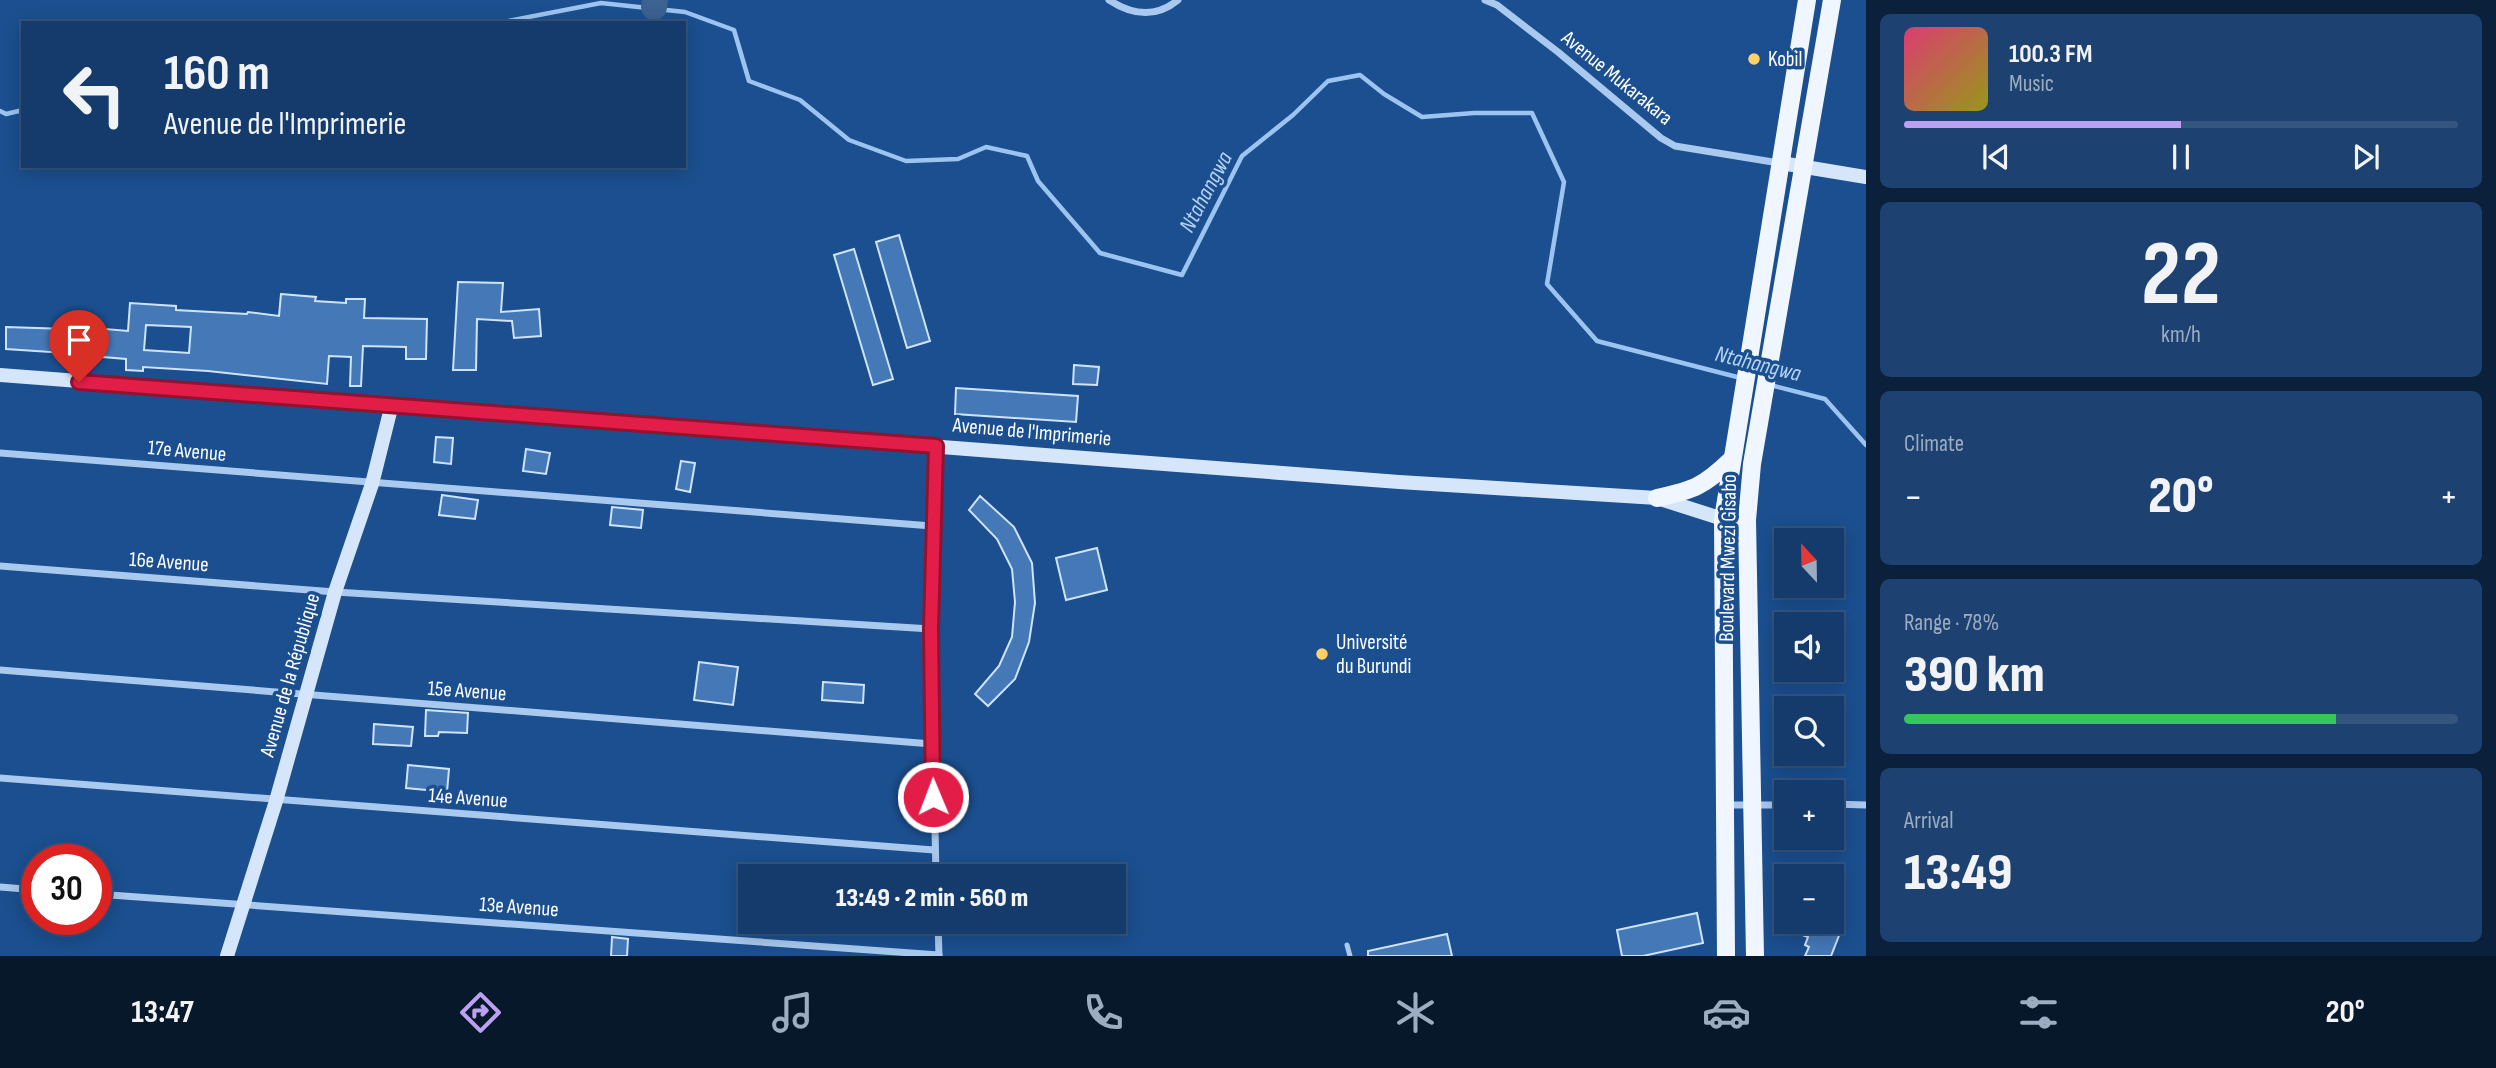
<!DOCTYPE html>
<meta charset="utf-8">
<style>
:root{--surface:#143b6b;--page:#1d4271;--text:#f1f3f6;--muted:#9dadc1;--line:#33557e;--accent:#bca0f2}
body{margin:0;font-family:"Sofia Sans Condensed",sans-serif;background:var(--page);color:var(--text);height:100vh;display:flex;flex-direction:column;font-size:26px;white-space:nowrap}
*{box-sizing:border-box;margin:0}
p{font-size:23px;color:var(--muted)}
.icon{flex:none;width:38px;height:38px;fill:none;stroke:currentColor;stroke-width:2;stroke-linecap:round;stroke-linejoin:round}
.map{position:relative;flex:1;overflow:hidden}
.side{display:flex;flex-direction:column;gap:14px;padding:14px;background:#0b203b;width:630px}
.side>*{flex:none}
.guide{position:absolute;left:21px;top:21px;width:665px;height:147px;border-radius:0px;box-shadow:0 4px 18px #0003,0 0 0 2px var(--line);background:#143b6b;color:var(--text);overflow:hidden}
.needle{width:46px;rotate:338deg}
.buttons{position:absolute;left:1774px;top:528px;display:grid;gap:14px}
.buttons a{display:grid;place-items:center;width:70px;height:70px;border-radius:0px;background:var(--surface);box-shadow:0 4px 18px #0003,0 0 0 2px var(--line);font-size:35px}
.speed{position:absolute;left:21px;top:844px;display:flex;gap:14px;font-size:35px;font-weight:700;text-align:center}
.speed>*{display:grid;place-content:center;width:91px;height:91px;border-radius:50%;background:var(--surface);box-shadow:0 4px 18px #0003,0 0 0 2px var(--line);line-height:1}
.speed .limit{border:10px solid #d22;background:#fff;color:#111}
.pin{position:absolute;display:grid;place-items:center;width:60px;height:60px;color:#fff;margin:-72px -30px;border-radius:50% 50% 50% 0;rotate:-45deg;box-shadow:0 0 7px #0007}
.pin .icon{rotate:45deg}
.me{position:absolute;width:77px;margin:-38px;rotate:359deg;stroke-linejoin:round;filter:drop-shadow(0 0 5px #0008)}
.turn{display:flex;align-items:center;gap:24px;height:147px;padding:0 28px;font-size:32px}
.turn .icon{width:91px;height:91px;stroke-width:2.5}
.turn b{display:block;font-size:49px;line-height:60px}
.big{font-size:52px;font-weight:800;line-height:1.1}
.side .widget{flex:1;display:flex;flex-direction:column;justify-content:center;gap:10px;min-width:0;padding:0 24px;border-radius:10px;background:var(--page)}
.side .dial{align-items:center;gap:0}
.dial b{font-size:91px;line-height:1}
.song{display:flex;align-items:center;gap:21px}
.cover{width:84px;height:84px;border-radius:10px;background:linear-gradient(135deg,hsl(340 70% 55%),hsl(60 70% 35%))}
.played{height:7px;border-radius:4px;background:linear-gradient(90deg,var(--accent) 50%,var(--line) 50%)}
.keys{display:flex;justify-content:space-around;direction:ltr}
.heat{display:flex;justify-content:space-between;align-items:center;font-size:38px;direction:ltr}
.charge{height:10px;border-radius:5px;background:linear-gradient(90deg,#34c759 78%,var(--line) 0)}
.trip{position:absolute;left:738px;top:864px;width:388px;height:70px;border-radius:0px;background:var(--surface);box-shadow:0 4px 18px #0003,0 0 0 2px var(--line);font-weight:800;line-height:70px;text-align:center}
.tabs{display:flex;height:112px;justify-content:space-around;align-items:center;background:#08182b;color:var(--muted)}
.tabs .icon{width:49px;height:49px}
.tabs .on{color:var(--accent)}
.tabs b{font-size:32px;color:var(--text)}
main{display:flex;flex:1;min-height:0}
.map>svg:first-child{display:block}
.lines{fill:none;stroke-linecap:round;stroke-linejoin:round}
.stream{stroke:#9cc4f0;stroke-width:4.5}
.river{stroke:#3c6290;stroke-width:26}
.building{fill:#4478b7;stroke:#cfe3fa;stroke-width:2;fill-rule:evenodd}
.lane{stroke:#a9c9ee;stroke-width:5}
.street{stroke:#a9c9ee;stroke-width:7}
.secondary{stroke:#d6e6fa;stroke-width:14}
.primary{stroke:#f0f6ff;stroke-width:18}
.route-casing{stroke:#92132f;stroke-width:18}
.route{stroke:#e11d48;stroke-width:12}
.poi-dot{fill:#ffd166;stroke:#1b4f8f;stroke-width:2.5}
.labels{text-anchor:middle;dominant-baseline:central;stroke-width:7;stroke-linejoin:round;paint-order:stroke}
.poi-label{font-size:21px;fill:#fff;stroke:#1b4f8f;text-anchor:start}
.street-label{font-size:21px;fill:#fff;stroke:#1b4f8f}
.water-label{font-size:23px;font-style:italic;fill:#b5d3f5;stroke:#1b4f8f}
</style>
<main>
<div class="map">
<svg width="1866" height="956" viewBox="0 0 1866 956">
<rect width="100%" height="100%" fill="#1b4f8f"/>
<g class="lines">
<g class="stream">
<polyline points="449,23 452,23"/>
<polyline points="498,23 601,3 685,12 734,30 749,81 800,100 849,140 906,161 958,159 986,147 1027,156 1038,181 1100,253 1182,275 1242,156 1293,115 1328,81 1360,75 1384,94 1422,117 1474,113 1532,113 1564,182 1547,284 1597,341 1741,378"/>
<polyline points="0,111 6,114 23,110"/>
<polyline points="1770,385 1825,399 1866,445"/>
</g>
<polyline class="river" points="654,7 655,0"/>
</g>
<g class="building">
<polygon points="899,235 930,341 907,348 876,242"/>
<polygon points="854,249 893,379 873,385 834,255"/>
<polygon points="458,282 503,283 501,312 539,309 541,336 514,338 512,321 477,319 476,370 453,370"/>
<path d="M281 294 316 297 315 301 346 303V299H365L364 318 427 319 426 359H406V347L363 346 361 386H350L351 357 329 356 327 384 208 371 143 367V371L126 370V359L91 356 94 328 128 331 130 303 176 306V310L247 314 248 312 279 316ZM146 325 191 327 189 353 144 350Z"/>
<polygon points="6,327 67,329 65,353 6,349"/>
<polygon points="1074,365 1099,367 1097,385 1073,384"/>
<polygon points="956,388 1078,396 1076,422 955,414"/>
<polygon points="436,437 453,438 451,464 434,462"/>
<polygon points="526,449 550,453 546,474 523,471"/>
<polygon points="681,461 695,463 690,492 676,489"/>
<polygon points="442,495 478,500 475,519 439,515"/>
<polygon points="980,496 1014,527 1032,563 1035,603 1029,642 1015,679 988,706 975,694 999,666 1012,637 1015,602 1012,569 997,539 969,510"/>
<polygon points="612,507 643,510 641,528 610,525"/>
<polygon points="1097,548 1107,590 1066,600 1056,558"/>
<polygon points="699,662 738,667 733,705 694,700"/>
<polygon points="823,682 864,685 863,703 822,700"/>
<polygon points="426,710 468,713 467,733 439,732 438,736 425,736"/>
<polygon points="374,724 413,727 411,746 373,744"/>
<polygon points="408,765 449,769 447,792 406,788"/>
<polygon points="1697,913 1703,943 1643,956 1622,956 1617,930"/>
<polygon points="1807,922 1814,922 1840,933 1831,956 1805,956 1809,947 1805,945 1808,937 1802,935"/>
<polygon points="1447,934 1452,956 1368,956 1368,951"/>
<polygon points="612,937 628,939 627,956 611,956"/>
</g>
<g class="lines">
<polyline class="lane" points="1347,945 1350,956"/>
<g class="street">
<path d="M1109 0C1132 15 1156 18 1178 0"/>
<polyline points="1485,0 1497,5 1558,52 1661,138 1675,146 1779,163"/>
<polyline points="0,453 932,526"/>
<polyline points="0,566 335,592 931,629"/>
<polyline points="0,670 932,744"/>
<polyline points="0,778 934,850"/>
<polyline points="1832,804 1866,805"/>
<polyline points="1724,805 1787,805"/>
<polyline points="936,877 931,629 936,447"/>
<polyline points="0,887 37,890"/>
<polyline points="96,894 939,955"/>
<polyline points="938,922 939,956"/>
</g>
<g class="secondary">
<polyline points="1781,163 1866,177"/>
<polyline points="0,375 1399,482 1657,498 1723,519 1747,520"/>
<polyline points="227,956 276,801 335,592 372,484 392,404"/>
</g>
<g class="primary">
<path d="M1657 498C1694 490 1704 486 1731 460"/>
<polyline points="1726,956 1723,519 1807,0"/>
<polyline points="1755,956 1747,520 1752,464 1832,0"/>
</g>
</g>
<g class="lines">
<g class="route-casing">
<polyline id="route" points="79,382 936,446 931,629 933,797"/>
</g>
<use href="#route" class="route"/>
</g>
<g class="poi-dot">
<circle cx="1754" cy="59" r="7"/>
<circle cx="1322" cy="654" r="7"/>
</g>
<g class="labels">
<g class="poi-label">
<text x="1768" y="59">Kobil</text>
<text x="1336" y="642">Université<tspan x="1336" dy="24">du Burundi</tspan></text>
</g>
<g class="street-label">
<text transform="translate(1617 78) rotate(39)">Avenue Mukarakara</text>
<text transform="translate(1032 432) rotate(5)">Avenue de l'Imprimerie</text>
<text transform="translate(187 451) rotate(5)">17e Avenue</text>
<text transform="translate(1728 558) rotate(-89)">Boulevard Mwezi Gisabo</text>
<text transform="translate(169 562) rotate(4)">16e Avenue</text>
<text transform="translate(290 675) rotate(-74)">Avenue de la République</text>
<text transform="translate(467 691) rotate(4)">15e Avenue</text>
<text transform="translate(468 798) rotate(4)">14e Avenue</text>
<text transform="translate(519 907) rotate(4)">13e Avenue</text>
</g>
<g class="water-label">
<text transform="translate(1206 192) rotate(-62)">Ntahangwa</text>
<text transform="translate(1758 364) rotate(14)">Ntahangwa</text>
</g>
</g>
</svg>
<div class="buttons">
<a><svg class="needle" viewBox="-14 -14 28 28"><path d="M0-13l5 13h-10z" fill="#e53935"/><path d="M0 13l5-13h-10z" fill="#9dadc1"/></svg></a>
<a><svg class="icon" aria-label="sound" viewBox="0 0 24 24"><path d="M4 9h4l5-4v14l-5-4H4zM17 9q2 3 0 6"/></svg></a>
<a><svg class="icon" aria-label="search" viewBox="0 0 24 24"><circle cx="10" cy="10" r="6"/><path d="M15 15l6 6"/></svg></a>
<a>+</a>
<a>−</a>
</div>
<div class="speed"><div class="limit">30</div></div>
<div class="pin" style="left:79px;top:382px;background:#d93025"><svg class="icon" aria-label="arrive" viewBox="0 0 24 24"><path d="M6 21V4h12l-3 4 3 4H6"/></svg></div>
<svg class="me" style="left:933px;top:797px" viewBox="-20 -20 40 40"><circle r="17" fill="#e11d48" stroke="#fff" stroke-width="3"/><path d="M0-11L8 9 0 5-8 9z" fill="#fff"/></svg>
<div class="trip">13:49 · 2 min · 560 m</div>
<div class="guide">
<div class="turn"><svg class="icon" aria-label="left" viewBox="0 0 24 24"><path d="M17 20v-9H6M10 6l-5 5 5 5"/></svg><div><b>160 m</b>Avenue de l'Imprimerie</div></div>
</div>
</div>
<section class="side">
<div class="widget">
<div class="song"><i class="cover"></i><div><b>100.3 FM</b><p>Music</p></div></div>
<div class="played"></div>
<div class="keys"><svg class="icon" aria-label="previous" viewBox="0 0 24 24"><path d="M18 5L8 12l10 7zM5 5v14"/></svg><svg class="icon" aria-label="pause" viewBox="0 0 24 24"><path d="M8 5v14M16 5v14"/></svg><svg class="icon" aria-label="next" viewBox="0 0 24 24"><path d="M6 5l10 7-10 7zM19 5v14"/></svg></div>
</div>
<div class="widget dial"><b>22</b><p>km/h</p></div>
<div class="widget"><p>Climate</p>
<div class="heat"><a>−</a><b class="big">20°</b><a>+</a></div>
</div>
<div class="widget"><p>Range · 78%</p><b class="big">390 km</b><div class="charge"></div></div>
<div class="widget"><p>Arrival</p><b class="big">13:49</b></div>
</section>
</main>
<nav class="tabs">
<b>13:47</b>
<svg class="icon on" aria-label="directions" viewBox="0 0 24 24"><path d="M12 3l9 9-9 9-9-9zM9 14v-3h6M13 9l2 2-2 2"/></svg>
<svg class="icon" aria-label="music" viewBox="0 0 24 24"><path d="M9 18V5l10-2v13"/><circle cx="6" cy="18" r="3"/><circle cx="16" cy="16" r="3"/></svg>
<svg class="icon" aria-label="phone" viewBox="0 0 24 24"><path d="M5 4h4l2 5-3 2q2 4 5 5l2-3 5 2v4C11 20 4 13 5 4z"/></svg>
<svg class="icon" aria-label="climate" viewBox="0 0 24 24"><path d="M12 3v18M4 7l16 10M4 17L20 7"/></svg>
<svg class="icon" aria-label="car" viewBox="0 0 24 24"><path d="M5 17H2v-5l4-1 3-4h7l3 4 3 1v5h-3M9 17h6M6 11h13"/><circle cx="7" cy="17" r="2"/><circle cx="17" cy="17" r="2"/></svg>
<svg class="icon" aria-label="filters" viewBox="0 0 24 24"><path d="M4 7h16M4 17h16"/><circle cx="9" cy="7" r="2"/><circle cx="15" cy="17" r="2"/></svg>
<b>20°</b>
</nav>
